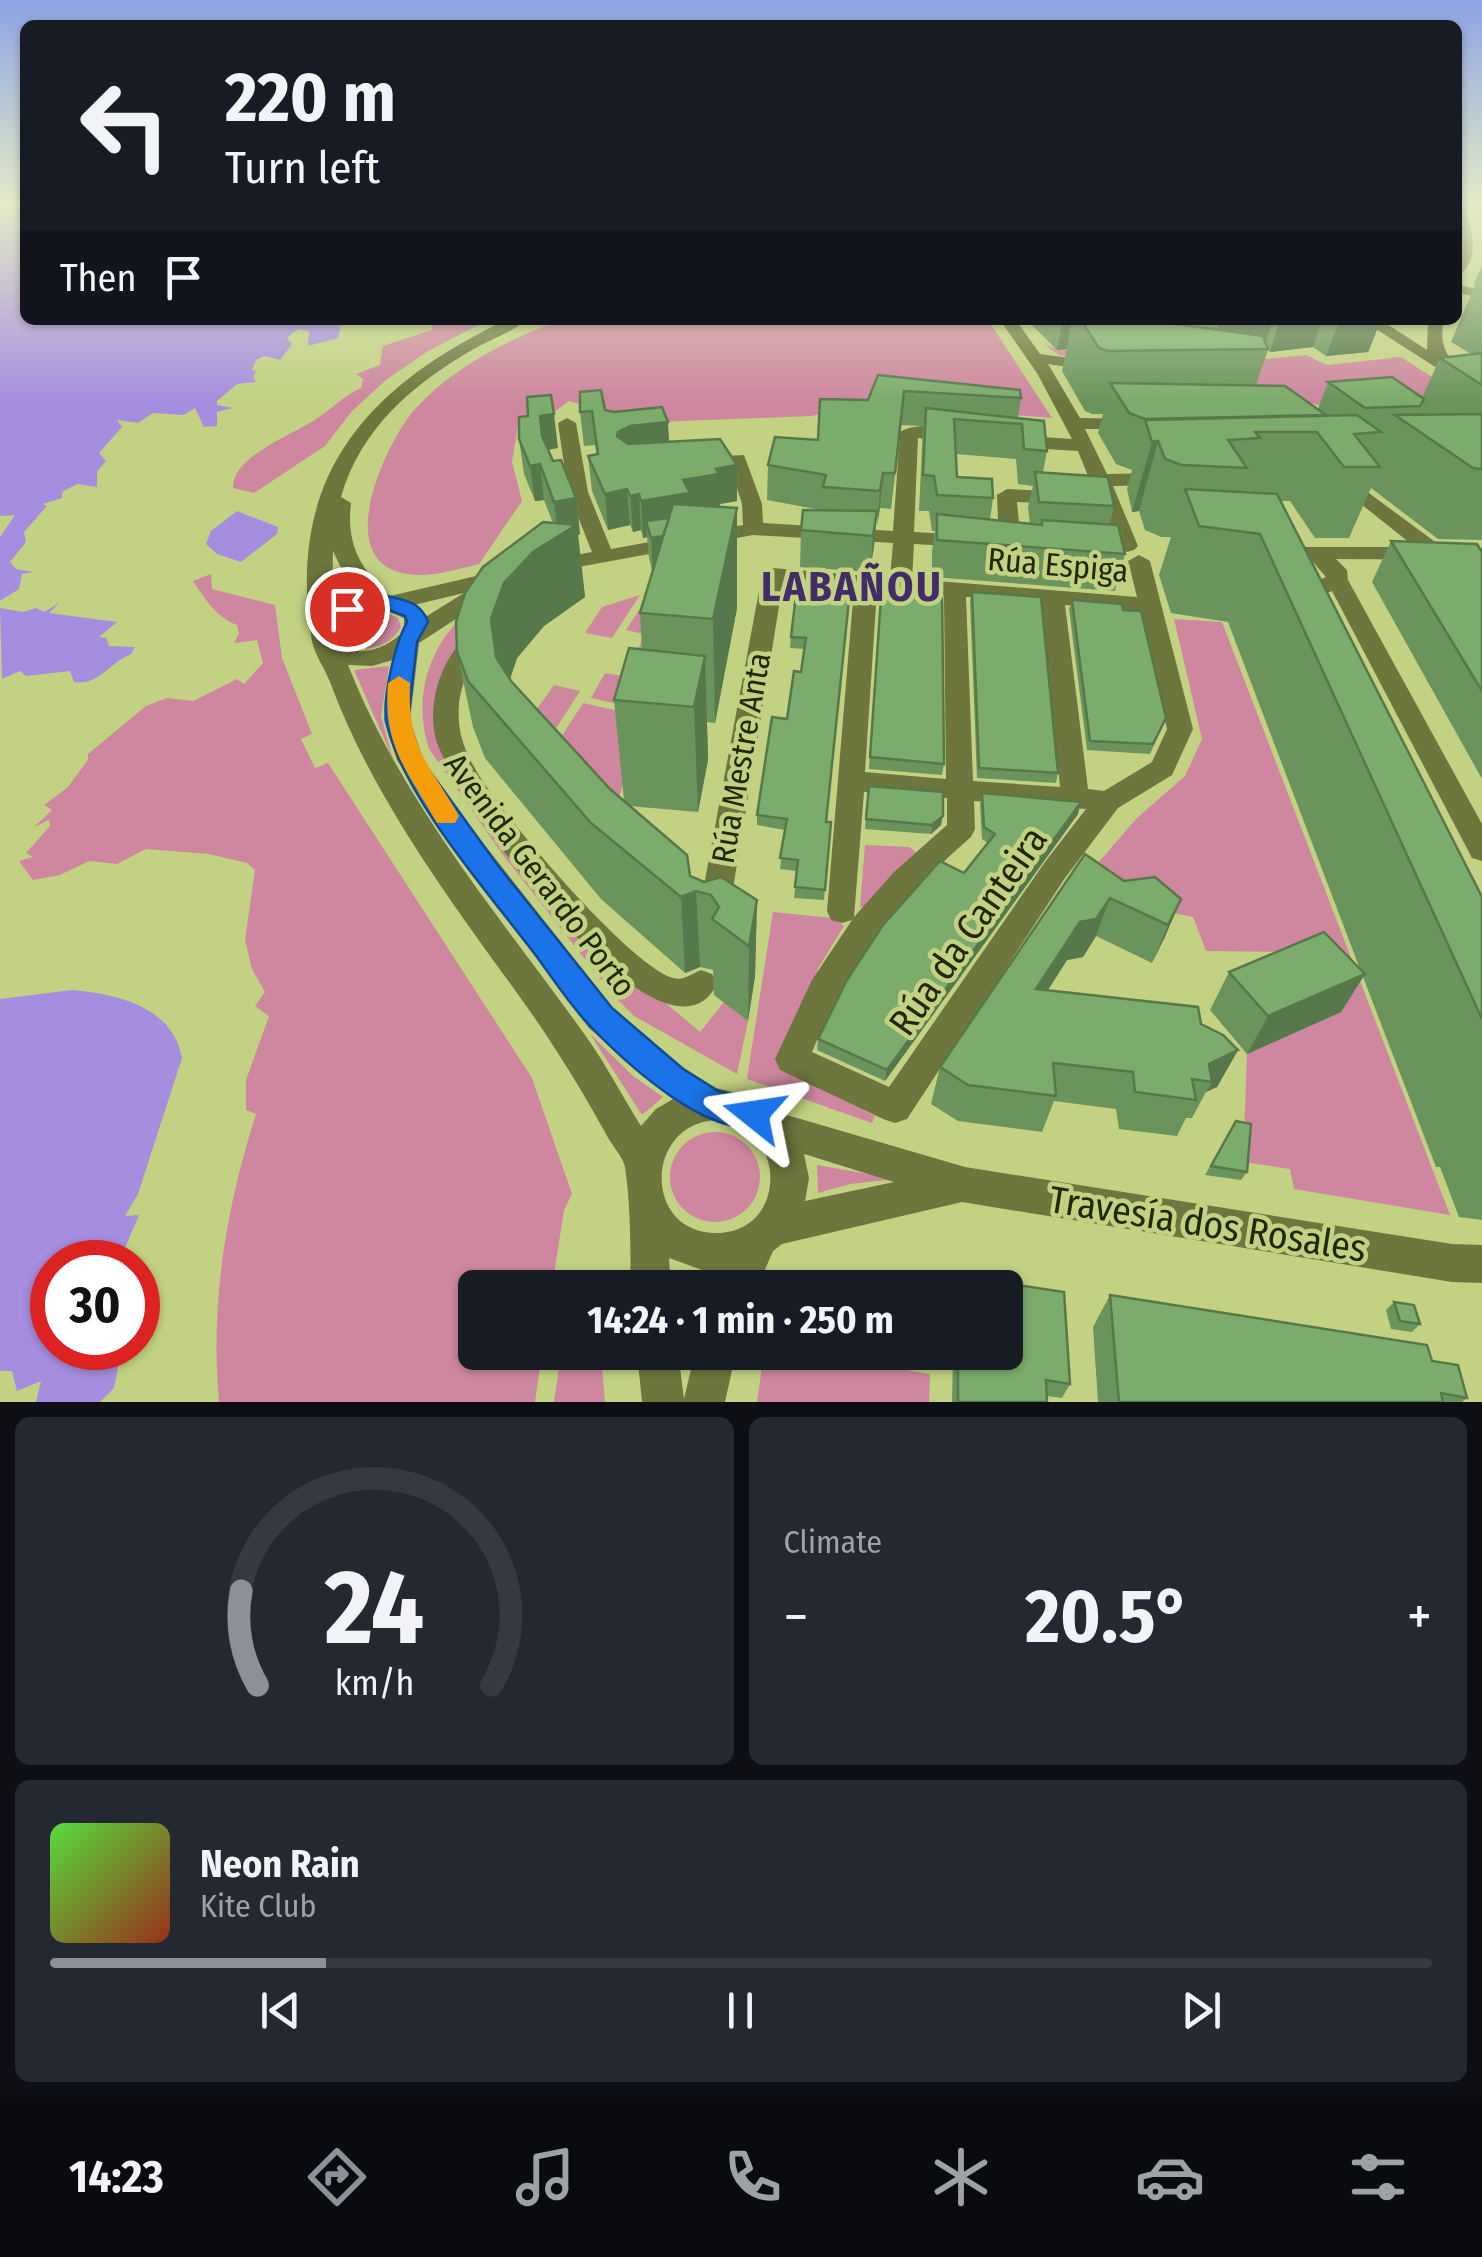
<!DOCTYPE html>
<meta charset="utf-8">
<style>
:root{--surface:#171b24;--page:#242831;--text:#f1f3f6;--muted:#9ea1a6;--line:#363941;--accent:#8c9099}
body{margin:0;font-family:"Fira Sans Condensed",sans-serif;background:var(--page);color:var(--text);height:100vh;display:flex;flex-direction:column;font-size:38px;white-space:nowrap}
*{box-sizing:border-box;margin:0}
p{font-size:32px;color:var(--muted)}
.icon{flex:none;width:55px;height:55px;fill:none;stroke:currentColor;stroke-width:2;stroke-linecap:round;stroke-linejoin:round}
.map{position:relative;height:1402px;overflow:hidden}
.side{display:flex;flex-direction:column;gap:15px;padding:15px;background:#0d0f14;flex:1}
.side>*{flex:none}
.hud{position:absolute;left:20px;top:20px;width:1442px;height:305px;border-radius:15px;box-shadow:0 2px 8px #0004;background:#171b24;color:var(--text);overflow:hidden}
.speed{position:absolute;left:30px;top:1240px;display:flex;gap:20px;font-size:50px;font-weight:700;text-align:center}
.speed>*{display:grid;place-content:center;width:130px;height:130px;border-radius:50%;background:var(--surface);box-shadow:0 2px 8px #0004;line-height:1}
.speed .limit{border:15px solid #d22;background:#fff;color:#111}
.pin{position:absolute;display:grid;place-items:center;width:85px;height:85px;color:#fff;margin:-42px;border:5px solid #fff;border-radius:50%;box-shadow:0 2px 10px #0007}
.me{position:absolute;width:110px;margin:-55px;rotate:285deg;stroke-linejoin:round;filter:drop-shadow(0 0 8px #0008)}
.turn{display:flex;align-items:center;gap:35px;height:210px;padding:0 40px;font-size:45px}
.turn .icon{width:130px;height:130px;stroke-width:2.5}
.turn b{display:block;font-size:70px;line-height:85px}
.then{display:flex;align-items:center;height:95px;padding:0 40px;background:#0003;gap:20px;font-size:38px}
.big{font-size:75px;font-weight:700;line-height:1.1}
.side .widget{flex:1;display:flex;flex-direction:column;justify-content:center;gap:15px;min-width:0;padding:0 35px;border-radius:15px;background:var(--page)}
.side .dial{align-items:center;gap:0}
.dial svg{height:260px;overflow:visible;fill:none;stroke:var(--line);stroke-width:7;stroke-linecap:round;text-anchor:middle}
.dial text{fill:var(--text);stroke:none}
.song{display:flex;align-items:center;gap:30px}
.cover{width:120px;height:120px;border-radius:15px;background:linear-gradient(135deg,hsl(110 70% 55%),hsl(10 70% 35%))}
.played{height:10px;border-radius:5px;background:linear-gradient(90deg,var(--accent) 20%,var(--line) 20%)}
.keys{display:flex;justify-content:space-around;direction:ltr}
.heat{display:flex;justify-content:space-between;align-items:center;font-size:55px;direction:ltr}
.side .tiles{flex:1;display:grid;gap:15px;grid-template-columns:1fr 1fr}
.widget:last-child{grid-column:span 2}
.trip{position:absolute;left:458px;top:1270px;width:565px;height:100px;border-radius:15px;background:var(--surface);box-shadow:0 2px 8px #0004;font-weight:700;line-height:100px;text-align:center}
.dock{display:flex;height:160px;justify-content:space-around;align-items:center;background:#090b0e;color:var(--muted)}
.dock .icon{width:70px;height:70px}
.dock .active{color:var(--accent)}
.dock b{font-size:45px;color:var(--text)}
.map>svg:first-child{display:block}
.green{fill:#ce879f}
.water{fill:#a78ddf}
.lines{fill:none;stroke-linecap:round;stroke-linejoin:round}
.minor{fill:#6c763d;fill-rule:evenodd}
.wall{fill:#6b945c;fill-rule:evenodd}
.shaded-wall{fill:#57784b}
.building{fill:#7cac6b;stroke:#57784b;stroke-width:2.5}
.route{fill:#1a73e8;stroke:#114b97;stroke-width:2.5}
.slow{fill:#f59e0b}
.labels{text-anchor:middle;dominant-baseline:central;stroke-width:9;stroke-linejoin:round;paint-order:stroke}
.street-label{font-size:32px;fill:#222705;stroke:#c2d282}
.near-street-label{font-size:38px;fill:#222705;stroke:#c2d282}
.district-label{font-size:42px;font-weight:bold;letter-spacing:2.5px;fill:#432d68;stroke:#c2d282}
</style>
<div class="map">
<svg width="1482" height="1402" viewBox="0 0 1482 1402">
<rect width="100%" height="100%" fill="#c2d282"/>
<g class="green">
<path d="M488 320 428 351 386 380 352 411 325 446 254 493 233 488C232 456 291 436 316 419 335 407 340 398 361 388L363 379 356 374 380 365 383 346 432 330V323Z"/>
<path d="M560 320H988L1052 418 867 402 812 416 657 422 595 417 591 407 569 401 541 422 518 426 512 462 522 501 479 564C454 570 421 581 395 571 335 549 389 437 416 408 454 366 508 340 560 320Z"/>
<polygon points="1043,344 1060,350 1113,344 1259,354 1265,359 1306,355 1327,365 1401,357 1466,399 1350,415 1255,386 1060,355"/>
<path d="M211 574 212 589 275 605 282 658 312 734 301 739 315 768 328 763 532 1078 572 1194 564 1210 552 1287 475 1288V1352L542 1353 535 1402H219C210 1303 226 1208 256 1114L246 1110V1080L269 1016 255 1006 265 992 252 969 245 940 255 870 247 863 209 854 146 849 117 864 89 861 60 875 33 880 19 861 33 857 26 853 50 826 49 820 34 827 52 810 44 805 67 788 88 760V754L146 706 167 698 193 701 237 679 244 684 263 663 257 640 234 643 239 634 237 625C217 618 205 599 193 581Z"/>
<polygon points="640,595 612,638 585,633 602,607"/>
<polygon points="643,604 663,641 611,827 546,761 583,703 615,710 617,704 591,698 605,673 628,677 644,634 626,630"/>
<path d="M385 612 398 618 401 627C390 648 362 655 343 640V629L360 615Z"/>
<path d="M465 614 440 728 588 937 700 1032 724 1002 748 1021 737 1074 634 1016 614 996 503 855 429 749C413 700 427 649 465 614Z"/>
<polygon points="1174,619 1222,622 1450,1215 1294,1189 1290,1169 1243,1162 1247,1054 1298,952 1206,951 1193,917 1072,893 1137,818 1185,776 1202,739"/>
<polygon points="389,666 381,716 393,759 354,670"/>
<polygon points="554,685 580,691 541,752 526,724"/>
<polygon points="865,845 909,847 916,852 869,907 860,907"/>
<polygon points="773,912 833,918 844,926 819,967 778,1066 875,1116 872,1123 747,1079"/>
<polygon points="590,1034 633,1076 663,1097 642,1115"/>
<circle cx="715" cy="1177" r="45"/>
<polygon points="817,1165 897,1179 850,1184 818,1193"/>
<polygon points="764,1352 809,1353 930,1374 929,1402 757,1402"/>
<polygon points="561,1353 601,1353 605,1402 554,1402"/>
</g>
<g class="water">
<polygon points="0,206 25,206 25,320 342,320 338,338 308,346 309,331 298,329 287,338 292,344 280,360 265,356 256,360 252,370 256,371 253,377 256,382 237,384 217,401 217,405 233,408 217,412 217,426 204,427 195,408 184,415 153,413 138,423 117,420 122,427 99,453 106,461 97,472 97,487 77,484 62,492 62,498 43,504 47,506 24,532 26,542 10,562 16,569 33,572 22,574 19,589 0,601 0,537 15,515 0,516"/>
<polygon points="237,511 278,527 277,534 241,562 217,554 206,544 211,531"/>
<path d="M59 603 49 613 117 622 99 637 106 638 109 646 135 647 131 654C108 664 98 686 74 682L70 671 26 676 20 671 2 679 0 608 23 612 36 608 44 612Z"/>
<path d="M72 990C118 994 173 1007 182 1058L138 1194 125 1216 139 1215 119 1262H52V1348L94 1353 101 1367 119 1362 114 1388 100 1402H36L41 1381 17 1391 12 1371H0V999Z"/>
</g>
<g class="lines">
<g class="minor">
<path d="M1458 206H1464C1471 228 1482 261 1458 275V254L1462 242Z"/>
<polygon points="1458,285 1482,290 1482,298 1458,293"/>
<path d="M506 320H526C511 333 489 340 472 350 412 385 361 428 341 497L351 503C346 544 360 569 390 596L502 570 513 577 510 582 485 588 491 593 488 598 419 643 410 720 423 759 450 801 613 1008 684 1068 716 1088 757 1098 780 1113 965 1167 1452 1244 1482 1245V1283L1452 1282 962 1202 782 1244 773 1251 757 1288H717L724 1271 702 1270 669 1258 671 1288H631C630 1247 631 1206 625 1167 623 1157 611 1144 606 1134 580 1087 553 1043 522 1000 450 900 373 798 330 682 325 669 314 653 312 641 285 477 366 387 506 320ZM333 551 342 570 364 597 332 608ZM464 593 427 616 414 605ZM380 608 404 618V631C386 649 358 660 336 642V630L358 613ZM393 660 384 720 397 760 430 815 589 1028 673 1099 656 1109 641 1126C622 1096 606 1064 585 1035 499 915 403 804 348 665L372 666ZM716 1120C788 1124 789 1233 716 1233 643 1233 644 1124 716 1120ZM804 1154 894 1182 805 1201 809 1178Z"/>
<polygon points="1000,320 1016,320 1040,354 1100,362 1102,366 1094,371 1048,364 1080,418 1133,419 1142,424 1133,429 1085,429 1107,474 1163,473 1173,479 1163,485 1113,486 1138,546 1134,550 1127,552 1116,546 1078,451 1012,447 1003,441 1012,435 1072,439 1037,373"/>
<path d="M1362 320H1381L1427 350 1428 320H1444C1436 353 1456 368 1482 384V397Z"/>
<path d="M567 418 576 423 588 492 611 549 743 525 742 504 730 466 702 469 692 463 702 457 744 455 762 504 763 523 893 531 900 432C913 422 953 426 966 436L957 442 918 438 914 532 967 535 978 541 967 547 914 544 912 579 1137 597 1128 561 1139 555 1150 561 1193 729 1172 775 1118 808 1065 878 907 1119 895 1123 883 1119 780 1070 775 1059 812 980 852 920 842 923 831 920 827 911 854 588 783 582 730 907 726 916 715 919 704 916 700 907 762 575 773 568 890 578 893 543 753 535 551 572 543 571 540 566 543 561 592 552 568 492 558 423ZM877 590 944 595 946 779 865 772ZM966 597 1042 603 1060 787 973 781ZM1065 605 1140 611 1167 729 1152 762 1104 791 1088 789ZM864 792 947 798V825L894 872 854 917ZM974 801 1086 809 1045 862 889 1087 812 1052C848 965 900 898 971 837L975 829Z"/>
<path d="M1339 471 1442 547 1482 548V560L1336 559 1347 570 1348 580 1482 824V861L1472 858 1332 591C1305 604 1271 590 1252 569L1254 553 1285 542 1307 547H1415L1332 481 1329 477ZM1287 555 1313 562 1326 577C1306 587 1290 579 1274 566L1273 561Z"/>
<polygon points="1007,489 1065,492 1075,498 1065,504 1017,502 1021,544 1010,550 999,544 997,495"/>
<path d="M478 630 490 637C471 664 456 687 459 722 460 739 468 757 477 772 502 815 629 965 673 978 684 981 691 974 701 970L712 974 717 984C666 1089 448 794 435 736 430 711 435 684 447 662 455 649 464 633 478 630Z"/>
<polygon points="637,1352 678,1352 684,1399 695,1352 736,1352 725,1402 642,1402"/>
</g>
</g>
<g class="wall">
<polygon points="1482,265 1482,540 1438,539 1371,488 1349,538 1315,538 1290,501 1281,501 1482,897 1482,1220 1459,1217 1440,1167 1436,1167 1363,977 1341,1012 1247,1054 1210,1010 1229,972 1360,969 1228,622 1171,613 1159,575 1171,537 1161,537 1145,530 1139,511 1132,512 1127,489 1132,470 1116,464 1098,433 1103,414 1092,414 1085,411 1062,371 1067,349 1057,350 1031,324 1031,320 1381,320 1368,352 1326,356 1313,347 1270,352 1268,350 1256,385 1318,409 1328,382 1422,398 1440,358 1473,355 1451,342 1475,285 1474,284"/>
<path d="M878 375 1021 398 1018 418 1047 451 1043 472 1114 506 1110 524 1125 554 1115 591 932 577V551L935 531H932L929 511H919L923 426 901 425 891 509 880 508 875 527 870 572 800 567 801 530 821 510 767 500 768 465 818 440 868 400ZM956 454 1016 459 1018 484 1033 486 1028 507 1030 524 990 520 993 498 957 477Z"/>
<polygon points="605,410 669,442 737,501 720,504 737,608 715,723 707,722 708,760 698,812 629,806 690,876 757,900 755,976 748,1021 714,995 713,970 700,967 685,973 601,899 485,758 473,727 457,652 553,523 544,500 535,501 524,474 519,439 558,448 548,450 576,498 580,534 578,535 585,597 544,626 517,658 510,679 610,789 624,801 614,700 642,650 640,613 652,571 649,558 647,537 643,538 641,530 633,532 630,525 608,530 592,491 588,456 597,454 595,445 584,446 580,412"/>
<polygon points="1391,541 1482,552 1482,779 1372,582"/>
<polygon points="851,581 826,822 831,822 824,900 794,898 797,871 780,869 785,830 757,825 757,815 801,672 805,649 790,648 791,637"/>
<polygon points="882,583 944,764 942,775 869,769"/>
<polygon points="972,592 1058,773 1056,783 977,778 970,601"/>
<polygon points="1072,600 1123,610 1166,718 1150,754 1087,750 1069,609"/>
<polygon points="869,786 941,825 931,834 865,829"/>
<polygon points="982,793 1078,814 885,1081 817,1050 818,1039 964,873 988,843 982,839 980,805"/>
<polygon points="1124,881 1181,899 1152,963 1096,936 1083,957 1067,960 1048,990 1201,1024 1238,1050 1217,1087 1206,1092 1192,1118 1186,1118 1177,1136 1119,1129 1116,1109 1054,1101 1042,1132 958,1121 931,1104 940,1067"/>
<polygon points="1236,1121 1247,1172 1241,1180 1205,1175"/>
<polygon points="959,1276 1064,1292 1070,1384 1062,1398 1047,1396 1047,1402 952,1402 953,1352 1005,1352 1005,1288 955,1288"/>
<polygon points="1110,1295 1432,1361 1467,1398 1462,1402 1098,1402 1093,1327"/>
<polygon points="1394,1302 1420,1324 1412,1332 1391,1329 1386,1310"/>
</g>
<g class="shaded-wall">
<polygon points="1063,320 1072,320 1067,349 1057,350"/>
<polygon points="1081,320 1184,320 1181,330"/>
<polygon points="1220,320 1273,320 1264,347 1211,350"/>
<polygon points="1280,320 1323,320 1313,347 1270,352"/>
<polygon points="1354,320 1381,320 1368,352 1326,356 1339,322"/>
<polygon points="554,414 558,448 545,450 540,416"/>
<polygon points="668,422 670,456 633,460 617,436 618,432 630,426"/>
<polygon points="1158,441 1139,511 1132,512 1152,442"/>
<polygon points="540,464 544,500 535,501 530,466"/>
<polygon points="737,465 737,501 720,504 720,510 646,521 647,537 643,538 641,501 683,480 716,469"/>
<polygon points="883,473 880,508 877,527 880,491"/>
<polygon points="627,489 630,525 608,530 605,494"/>
<polygon points="639,494 641,530 633,532 630,496"/>
<polygon points="576,498 580,534 578,535 585,597 544,626 517,658 505,694 510,733 491,619 504,583 533,552 558,536 554,502"/>
<polygon points="737,508 737,608 715,723 713,619"/>
<polygon points="877,511 874,547 870,572 873,536"/>
<polygon points="693,531 653,575 651,538"/>
<polygon points="705,656 708,760 698,812 694,707"/>
<polygon points="1081,802 1078,814 885,1081 887,1070"/>
<polygon points="943,816 941,825 931,834 932,825"/>
<polygon points="696,891 700,967 685,973 681,897"/>
<polygon points="1110,898 1096,936 1083,957 1067,960 1025,1026 1036,989 1080,922"/>
<polygon points="1181,899 1165,937 1152,963 1168,925"/>
<polygon points="757,900 755,976 748,1021 749,946"/>
<polygon points="1365,974 1341,1012 1247,1054 1268,1016"/>
<polygon points="1238,1050 1217,1087 1206,1092 1212,1082 1209,1064"/>
</g>
<g class="building">
<polygon points="1081,320 1146,320 1263,336 1268,349 1107,351 1099,348"/>
<polygon points="1482,353 1482,385 1440,358"/>
<polygon points="878,375 1020,390 1021,398 904,391 895,473 883,473 880,491 823,487 826,475 768,465 775,437 818,440 820,399 868,400"/>
<polygon points="1392,377 1424,399 1420,406 1365,408 1328,382"/>
<polygon points="1110,383 1285,386 1326,415 1145,419 1129,413"/>
<polygon points="601,390 605,410 614,412 662,407 668,422 630,426 618,432 617,436 628,444 720,439 737,465 716,469 719,474 683,480 690,493 641,501 639,494 630,496 627,489 605,494 588,456 598,454 592,411 580,412 580,392"/>
<polygon points="551,395 554,414 540,416 542,436 553,461 561,460 576,498 554,502 540,464 530,466 519,439 519,417 528,416 527,397"/>
<polygon points="926,408 1044,421 1047,451 1024,449 1022,424 954,419 957,477 992,479 993,498 937,495 934,476 923,475"/>
<polygon points="1482,414 1482,469 1473,468 1395,415"/>
<polygon points="1357,415 1381,432 1354,434 1380,467 1344,467 1317,432 1255,432 1260,438 1228,440 1247,468 1182,465 1165,459 1158,441 1152,442 1145,420"/>
<polygon points="1035,472 1108,477 1114,506 1039,502"/>
<polygon points="1185,489 1277,494 1482,897 1482,1019 1260,534 1199,526"/>
<polygon points="673,504 737,508 713,619 640,613"/>
<polygon points="803,510 877,511 873,536 801,530"/>
<polygon points="937,514 1042,525 1042,520 1118,525 1125,554 937,540"/>
<polygon points="669,518 663,536 651,538 646,521"/>
<polygon points="543,522 576,525 533,552 504,583 491,619 496,657 511,681 610,789 687,855 690,876 704,882 721,877 757,900 749,946 712,919 719,907 711,895 696,891 681,897 591,823 468,681 457,652 456,622 465,593 483,567"/>
<polygon points="1391,541 1477,544 1482,552 1482,691"/>
<polygon points="798,577 851,581 826,822 831,822 825,890 795,887 798,860 780,858 787,819 757,815 772,717 787,719 794,671 801,672 806,638 791,637"/>
<polygon points="882,583 942,588 944,764 870,757"/>
<polygon points="972,592 1041,597 1058,773 979,768"/>
<polygon points="1072,600 1122,604 1123,610 1141,611 1166,718 1153,744 1090,741"/>
<polygon points="629,648 705,656 694,707 614,700"/>
<polygon points="869,786 943,792 943,816 932,825 866,819"/>
<polygon points="982,793 1081,802 887,1070 818,1039 847,980 883,925 940,861 964,873 995,834 984,827"/>
<polygon points="1085,854 1124,881 1155,877 1181,899 1168,925 1110,898 1096,919 1080,922 1036,989 1198,1007 1201,1024 1223,1035 1238,1050 1209,1064 1212,1082 1192,1079 1196,1100 1135,1092 1133,1072 1053,1063 1056,1096 968,1085 940,1067"/>
<polygon points="1324,932 1365,974 1268,1016 1229,972"/>
<polygon points="1236,1121 1251,1124 1247,1172 1211,1166"/>
<polygon points="959,1276 1064,1292 1070,1384 1046,1380 1047,1402 958,1402 958,1352 1005,1352 1005,1288 959,1288"/>
<polygon points="1110,1295 1427,1345 1432,1361 1458,1365 1467,1398 1441,1393 1443,1402 1119,1402"/>
<polygon points="1394,1302 1414,1305 1420,1324 1400,1321"/>
</g>
<linearGradient id="sky" x2="0" y2="1"><stop stop-color="#8ea4e4"/><stop offset="0.51" stop-color="#e4ebc7"/><stop offset="1" stop-color="#e4ebc7" stop-opacity="0"/></linearGradient>
<rect width="1482" height="402" fill="url(#sky)"/>
<path class="route" d="M382 595C403 600 420 600 428 622L417 642 408 720 421 759 496 863 612 1008 683 1069 718 1091 765 1103 770 1114 765 1124C713 1144 626 1063 592 1028 569 1005 551 975 531 949 485 889 405 798 387 725 381 701 395 644 407 622L405 616 382 607 347 615 336 609Z"/>
<path class="slow" d="M399 676 410 683C407 748 429 763 459 816L455 823H437C407 770 383 747 388 683Z"/>
<g class="labels">
<g class="street-label">
<text transform="translate(1058 565) rotate(5)">Rúa Espiga</text>
<text transform="translate(741 758) rotate(-80)">Rúa Mestre Anta</text>
<text transform="translate(540 875) rotate(53)">Avenida Gerardo Porto</text>
</g>
<g class="near-street-label">
<text transform="translate(968 931) rotate(-55)">Rúa da Canteira</text>
<text transform="translate(1208 1224) rotate(9)">Travesía dos Rosales</text>
</g>
<g class="district-label">
<text x="852" y="587">LABAÑOU</text>
</g>
</g>
</svg>
<div class="speed"><div class="limit">30</div></div>
<div class="pin" style="left:347px;top:609px;background:#d93025"><svg class="icon" aria-label="arrive" viewBox="0 0 24 24"><path d="M6 21V4h12l-3 4 3 4H6"/></svg></div>
<svg class="me" style="left:754px;top:1114px" viewBox="-20 -20 40 40"><path d="M0-17L14 15 0 8-14 15z" fill="#1a73e8" stroke="#fff" stroke-width="4"/></svg>
<div class="trip">14:24 · 1 min · 250 m</div>
<div class="hud">
<div class="turn"><svg class="icon" aria-label="left" viewBox="0 0 24 24"><path d="M17 20v-9H6M10 6l-5 5 5 5"/></svg><div><b>220 m</b>Turn left</div></div>
<div class="then">Then<svg class="icon" aria-label="arrive" viewBox="0 0 24 24"><path d="M6 21V4h12l-3 4 3 4H6"/></svg></div>
</div>
</div>
<section class="side">
<div class="tiles">
<div class="widget dial"><svg viewBox="0 0 100 80">
<path d="M14 69A42 42 0 1 1 86 69"/>
<path d="M14 69A42 42 0 0 1 9 40" stroke="#8c9099"/>
<text x="50" y="56" font-size="32" font-weight="700">24</text>
<text x="50" y="72" font-size="11">km/h</text>
</svg></div>
<div class="widget"><p>Climate</p>
<div class="heat"><a>−</a><b class="big">20.5°</b><a>+</a></div>
</div>
<div class="widget">
<div class="song"><i class="cover"></i><div><b>Neon Rain</b><p>Kite Club</p></div></div>
<div class="played"></div>
<div class="keys"><svg class="icon" aria-label="previous" viewBox="0 0 24 24"><path d="M18 5L8 12l10 7zM5 5v14"/></svg><svg class="icon" aria-label="pause" viewBox="0 0 24 24"><path d="M8 5v14M16 5v14"/></svg><svg class="icon" aria-label="next" viewBox="0 0 24 24"><path d="M6 5l10 7-10 7zM19 5v14"/></svg></div>
</div>
</div>
</section>
<nav class="dock">
<b>14:23</b>
<svg class="icon active" aria-label="directions" viewBox="0 0 24 24"><path d="M12 3l9 9-9 9-9-9zM9 14v-3h6M13 9l2 2-2 2"/></svg>
<svg class="icon" aria-label="music" viewBox="0 0 24 24"><path d="M9 18V5l10-2v13"/><circle cx="6" cy="18" r="3"/><circle cx="16" cy="16" r="3"/></svg>
<svg class="icon" aria-label="phone" viewBox="0 0 24 24"><path d="M5 4h4l2 5-3 2q2 4 5 5l2-3 5 2v4C11 20 4 13 5 4z"/></svg>
<svg class="icon" aria-label="climate" viewBox="0 0 24 24"><path d="M12 3v18M4 7l16 10M4 17L20 7"/></svg>
<svg class="icon" aria-label="car" viewBox="0 0 24 24"><path d="M5 17H2v-5l4-1 3-4h7l3 4 3 1v5h-3M9 17h6M6 11h13"/><circle cx="7" cy="17" r="2"/><circle cx="17" cy="17" r="2"/></svg>
<svg class="icon" aria-label="filters" viewBox="0 0 24 24"><path d="M4 7h16M4 17h16"/><circle cx="9" cy="7" r="2"/><circle cx="15" cy="17" r="2"/></svg>
</nav>
